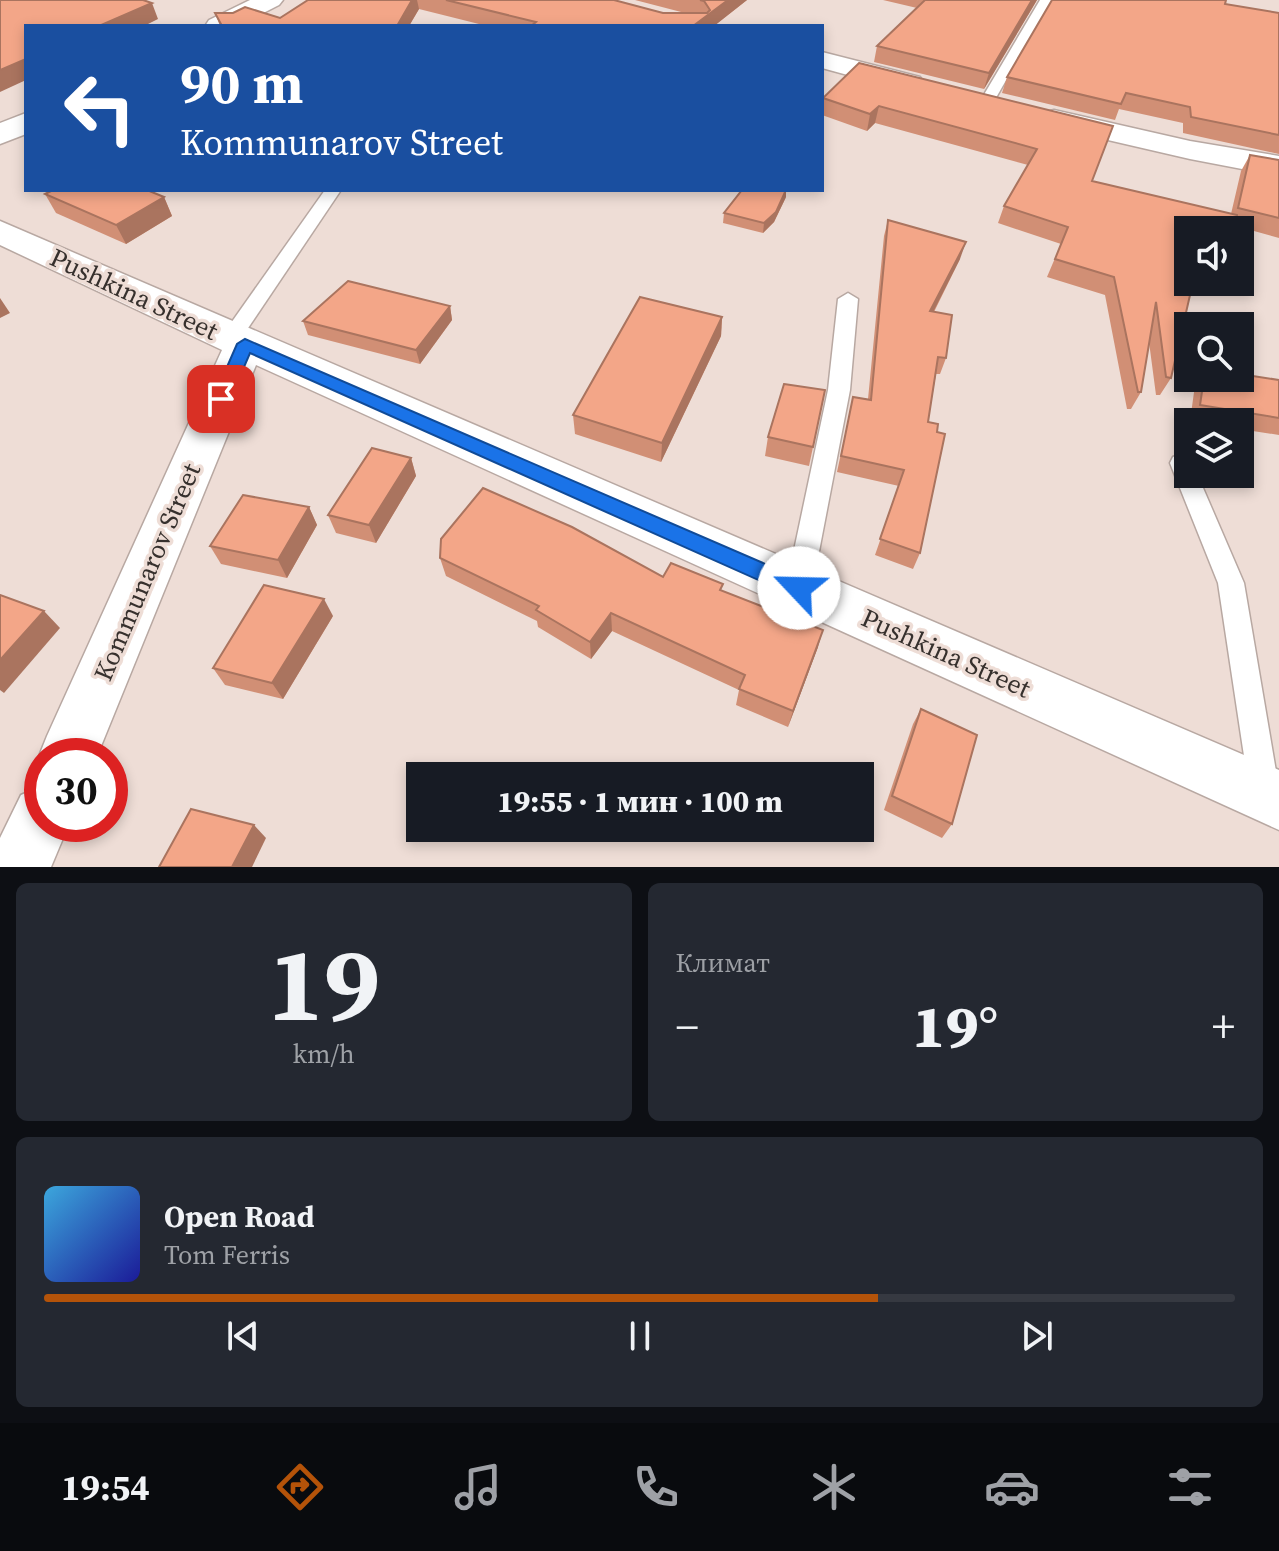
<!DOCTYPE html>
<html lang="ru">
<meta charset="utf-8">
<style>
:root{--surface:#171b24;--page:#242831;--text:#f1f3f6;--muted:#9ea1a6;--line:#363941;--accent:#b45309}
body{margin:0;font-family:"Source Serif 4",serif;background:var(--page);color:var(--text);height:100vh;display:flex;flex-direction:column;font-size:30px;white-space:nowrap}
*{box-sizing:border-box;margin:0}
p{font-size:26px;color:var(--muted)}
.icon{flex:none;width:44px;height:44px;fill:none;stroke:currentColor;stroke-width:2;stroke-linecap:round;stroke-linejoin:round}
.map{position:relative;height:867px;overflow:hidden}
.drawer{display:flex;flex-direction:column;gap:16px;padding:16px;background:#0d0f14;flex:1}
.drawer>*{flex:none}
.top-card{position:absolute;left:24px;top:24px;width:800px;height:168px;border-radius:0px;box-shadow:0 4px 12px #0003;background:#1a4fa0;color:#fff;overflow:hidden}
.fabs{position:absolute;left:1174px;top:216px;display:grid;gap:16px}
.fabs a{display:grid;place-items:center;width:80px;height:80px;border-radius:0px;background:var(--surface);box-shadow:0 4px 12px #0003;font-size:40px}
.speed{position:absolute;left:24px;top:738px;display:flex;gap:16px;font-size:40px;font-weight:700;text-align:center}
.speed>*{display:grid;place-content:center;width:104px;height:104px;border-radius:50%;background:var(--surface);box-shadow:0 4px 12px #0003;line-height:1}
.speed .limit{border:12px solid #d22;background:#fff;color:#111}
.pin{position:absolute;display:grid;place-items:center;width:68px;height:68px;color:#fff;margin:-34px;border-radius:16px;box-shadow:0 4px 12px #0006}
.me{position:absolute;width:88px;margin:-44px;rotate:294deg;stroke-linejoin:round;filter:drop-shadow(0 0 6px #0008)}
.turn{display:flex;align-items:center;gap:28px;height:168px;padding:0 24px;font-size:36px}
.turn .icon{width:104px;height:104px;stroke-width:2.5}
.turn b{display:block;font-size:56px;line-height:68px}
.big{font-size:60px;font-weight:800;line-height:1.1}
.drawer .tile{flex:1;display:flex;flex-direction:column;justify-content:center;gap:12px;min-width:0;padding:0 28px;border-radius:12px;background:var(--page)}
.drawer .dial{align-items:center;gap:0}
.dial b{font-size:104px;line-height:1}
.song{display:flex;align-items:center;gap:24px}
.cover{width:96px;height:96px;border-radius:12px;background:linear-gradient(135deg,hsl(200 70% 55%),hsl(240 70% 35%))}
.played{height:8px;border-radius:4px;background:linear-gradient(90deg,var(--accent) 70%,var(--line) 70%)}
.keys{display:flex;justify-content:space-around;direction:ltr}
.heat{display:flex;justify-content:space-between;align-items:center;font-size:44px;direction:ltr}
.drawer .tiles{flex:1;display:grid;gap:16px;grid-template-columns:1fr 1fr}
.tile:last-child{grid-column:span 2}
.trip{position:absolute;left:406px;top:762px;width:468px;height:80px;border-radius:0px;background:var(--surface);box-shadow:0 4px 12px #0003;font-weight:800;line-height:80px;text-align:center}
.menu{display:flex;height:128px;justify-content:space-around;align-items:center;background:#090b0e;color:var(--muted)}
.menu .icon{width:56px;height:56px}
.menu .current{color:var(--accent)}
.menu b{font-size:36px;color:var(--text)}
.map>svg:first-child{display:block}
.lines{fill:none;stroke-linecap:round;stroke-linejoin:round}
.lane-casing{stroke:#b8a8a2;stroke-width:3}
.street-casing{stroke:#b8a8a2;stroke-width:3}
.lane{fill:#fff;fill-rule:evenodd}
.street{fill:#fff;fill-rule:evenodd}
.wall{fill:#d18f75}
.shaded-wall{fill:#aa745f}
.building{fill:#f3a688;stroke:#aa745f;stroke-width:2}
.route{fill:#1a73e8;stroke:#114b97;stroke-width:2}
.labels{text-anchor:middle;dominant-baseline:central;stroke-width:7;stroke-linejoin:round;paint-order:stroke}
.street-label{font-size:26px;fill:#36302d;stroke:#eeddd6}
</style>
<div class="map">
<svg width="1279" height="867" viewBox="0 0 1279 867">
<rect width="100%" height="100%" fill="#eeddd6"/>
<g class="lines">
<g class="lane-casing">
<g id="lane">
<polygon points="1040,0 1052,0 993,103 986,107 981,106 979,103"/>
<polygon points="325,190 341,190 238,343 224,343 221,338 224,333"/>
<polygon points="848,293 858,299 850,390 812,588 808,596 799,599 790,596 786,588 828,390 838,299"/>
<polygon points="1181,454 1188,457 1188,474 1197,474 1244,583 1279,789 1275,800 1264,804 1253,800 1249,789 1218,583 1170,463 1173,457"/>
</g>
</g>
<g class="street-casing">
<g id="street">
<polygon points="250,0 283,0 279,5 238,26 205,26 209,20"/>
<polygon points="822,52 920,77 924,83 920,89 910,92 822,68"/>
<polygon points="1054,110 1190,141 1279,156 1279,176 1190,159 1043,125 1039,119 1043,113"/>
<polygon points="26,113 26,134 0,144 0,123"/>
<polygon points="0,221 1279,770 1279,830 256,365 97,756 42,756 42,763 39,756 47,736 222,350 0,245"/>
<polygon points="42,786 42,824 69,824 51,867 0,867 0,838 21,795"/>
</g>
</g>
<use href="#lane" class="lane"/>
<use href="#street" class="street"/>
</g>
<g class="wall">
<polygon points="308,0 614,0 663,13 685,13 635,0 747,0 714,26 487,26 419,9 409,26 220,26 215,13 280,18"/>
<polygon points="883,0 1037,0 984,89 874,62 877,46 917,8"/>
<polygon points="1225,4 1279,13 1279,154 1183,133 1183,123 1119,109 1115,120 1002,93 1007,77"/>
<polygon points="823,98 1113,126 1092,181 1231,214 1241,171 1250,155 1279,160 1279,238 1236,226 1188,230 1171,378 1160,395 1156,395 1149,342 1141,392 1131,409 1127,409 1105,295 1047,277 1061,244 998,223 1004,206 1028,165 875,123 867,131 822,115"/>
<polygon points="45,194 164,197 172,216 126,244 56,213"/>
<polygon points="786,197 774,222 763,233 723,223 724,213"/>
<polygon points="888,220 960,259 934,312 946,358 940,374 936,374 928,422 920,553 913,569 875,555 899,486 837,472 853,397 868,399 884,236"/>
<polygon points="450,306 452,320 420,364 308,335 303,321"/>
<polygon points="722,317 721,336 661,462 575,434 573,415"/>
<polygon points="1200,378 1279,380 1279,435 1240,429 1240,422 1190,421 1195,385"/>
<polygon points="825,390 809,466 765,456 768,437"/>
<polygon points="411,458 416,476 376,543 336,533 328,515"/>
<polygon points="309,507 317,525 287,578 221,564 210,546"/>
<polygon points="440,558 663,577 722,591 818,647 788,727 736,705 739,690 612,631 591,659 538,627 537,621 446,576"/>
<polygon points="333,616 283,699 225,685 213,668"/>
<polygon points="921,709 952,824 942,838 884,810 913,724"/>
</g>
<g class="shaded-wall">
<polygon points="412,0 417,0 419,9 409,26 397,26"/>
<polygon points="728,0 747,0 714,26 693,26"/>
<polygon points="1032,0 1037,0 984,89 989,73"/>
<polygon points="152,3 158,19 144,26 99,26"/>
<polygon points="26,59 26,80 0,92 0,70"/>
<polygon points="879,106 875,123 867,131 870,114"/>
<polygon points="786,190 786,197 774,222 763,233 764,223"/>
<polygon points="164,197 172,216 126,244 116,225"/>
<polygon points="966,242 960,259 925,328 930,311"/>
<polygon points="0,298 10,313 0,318"/>
<polygon points="450,306 452,320 420,364 416,350"/>
<polygon points="722,317 721,336 661,462 662,443"/>
<polygon points="411,458 416,476 376,543 369,525"/>
<polygon points="309,507 317,525 287,578 278,560"/>
<polygon points="324,599 333,616 283,699 272,683"/>
<polygon points="44,611 60,628 4,693 0,690 0,660"/>
<polygon points="611,613 612,631 591,659 590,642"/>
<polygon points="823,630 818,647 788,727 793,711"/>
<polygon points="254,825 266,838 252,867 232,867"/>
</g>
<g class="building">
<polygon points="0,0 143,0 152,3 99,26 26,26 26,59 0,70"/>
<polygon points="308,0 412,0 397,26 222,26 215,13 233,13 245,7 280,18"/>
<polygon points="446,0 614,0 663,13 707,13 710,10 704,1 700,0 728,0 693,26 531,26 536,22"/>
<polygon points="925,0 1032,0 989,73 877,46"/>
<polygon points="1052,0 1226,0 1225,4 1279,13 1279,135 1191,117 1190,107 1126,93 1121,104 1007,77"/>
<polygon points="859,63 1113,126 1092,181 1237,215 1236,230 1188,230 1188,282 1193,282 1171,378 1166,377 1156,302 1141,392 1138,392 1114,277 1055,259 1068,227 1004,206 1037,149 879,106 870,114 823,98"/>
<polygon points="1250,155 1279,160 1279,218 1238,208"/>
<polygon points="53,190 147,190 164,197 116,225 45,194"/>
<polygon points="742,190 786,190 776,212 764,223 724,213"/>
<polygon points="888,220 966,242 930,311 952,315 946,358 938,357 928,422 938,424 937,432 945,434 920,553 880,539 904,470 841,456 853,397 871,400"/>
<polygon points="348,281 450,306 416,350 303,321"/>
<polygon points="640,297 722,317 662,443 573,415"/>
<polygon points="1240,374 1279,380 1279,418 1200,405 1204,378 1240,378"/>
<polygon points="784,384 825,390 813,447 768,437"/>
<polygon points="372,448 411,458 369,525 328,515"/>
<polygon points="483,488 572,527 663,577 671,563 723,584 720,590 823,630 793,711 739,689 745,675 611,613 590,642 536,610 539,606 440,558 441,539"/>
<polygon points="243,495 309,507 278,560 210,546"/>
<polygon points="264,585 324,599 272,683 213,668"/>
<polygon points="0,595 44,611 0,660"/>
<polygon points="921,709 977,735 952,824 892,796"/>
<polygon points="191,809 254,825 232,867 159,867"/>
</g>
<polygon class="route" points="245,339 807,582 810,588 807,595 799,597 792,595 250,353 228,404 215,404 213,399 237,344"/>
<g class="labels">
<g class="street-label">
<text transform="translate(134 294) rotate(25)">Pushkina Street</text>
<text transform="translate(147 572) rotate(-67)">Kommunarov Street</text>
<text transform="translate(946 653) rotate(24)">Pushkina Street</text>
</g>
</g>
</svg>
<div class="fabs">
<a><svg class="icon" aria-label="sound" viewBox="0 0 24 24"><path d="M4 9h4l5-4v14l-5-4H4zM17 9q2 3 0 6"/></svg></a>
<a><svg class="icon" aria-label="search" viewBox="0 0 24 24"><circle cx="10" cy="10" r="6"/><path d="M15 15l6 6"/></svg></a>
<a><svg class="icon" aria-label="layers" viewBox="0 0 24 24"><path d="M12 4l9 5-9 5-9-5zM3 14l9 5 9-5"/></svg></a>
</div>
<div class="speed"><div class="limit">30</div></div>
<div class="pin" style="left:221px;top:399px;background:#d93025"><svg class="icon" aria-label="arrive" viewBox="0 0 24 24"><path d="M6 21V4h12l-3 4 3 4H6"/></svg></div>
<svg class="me" style="left:799px;top:588px" viewBox="-20 -20 40 40"><circle r="19" fill="#fff"/><path d="M0-13L10 11 0 6-10 11z" fill="#1a73e8"/></svg>
<div class="trip">19:55 · 1 мин · 100 m</div>
<div class="top-card">
<div class="turn"><svg class="icon" aria-label="left" viewBox="0 0 24 24"><path d="M17 20v-9H6M10 6l-5 5 5 5"/></svg><div><b>90 m</b>Kommunarov Street</div></div>
</div>
</div>
<section class="drawer">
<div class="tiles">
<div class="tile dial"><b>19</b><p>km/h</p></div>
<div class="tile"><p>Климат</p>
<div class="heat"><a>−</a><b class="big">19°</b><a>+</a></div>
</div>
<div class="tile">
<div class="song"><i class="cover"></i><div><b>Open Road</b><p>Tom Ferris</p></div></div>
<div class="played"></div>
<div class="keys"><svg class="icon" aria-label="previous" viewBox="0 0 24 24"><path d="M18 5L8 12l10 7zM5 5v14"/></svg><svg class="icon" aria-label="pause" viewBox="0 0 24 24"><path d="M8 5v14M16 5v14"/></svg><svg class="icon" aria-label="next" viewBox="0 0 24 24"><path d="M6 5l10 7-10 7zM19 5v14"/></svg></div>
</div>
</div>
</section>
<nav class="menu">
<b>19:54</b>
<svg class="icon current" aria-label="directions" viewBox="0 0 24 24"><path d="M12 3l9 9-9 9-9-9zM9 14v-3h6M13 9l2 2-2 2"/></svg>
<svg class="icon" aria-label="music" viewBox="0 0 24 24"><path d="M9 18V5l10-2v13"/><circle cx="6" cy="18" r="3"/><circle cx="16" cy="16" r="3"/></svg>
<svg class="icon" aria-label="phone" viewBox="0 0 24 24"><path d="M5 4h4l2 5-3 2q2 4 5 5l2-3 5 2v4C11 20 4 13 5 4z"/></svg>
<svg class="icon" aria-label="climate" viewBox="0 0 24 24"><path d="M12 3v18M4 7l16 10M4 17L20 7"/></svg>
<svg class="icon" aria-label="car" viewBox="0 0 24 24"><path d="M5 17H2v-5l4-1 3-4h7l3 4 3 1v5h-3M9 17h6M6 11h13"/><circle cx="7" cy="17" r="2"/><circle cx="17" cy="17" r="2"/></svg>
<svg class="icon" aria-label="filters" viewBox="0 0 24 24"><path d="M4 7h16M4 17h16"/><circle cx="9" cy="7" r="2"/><circle cx="15" cy="17" r="2"/></svg>
</nav>
